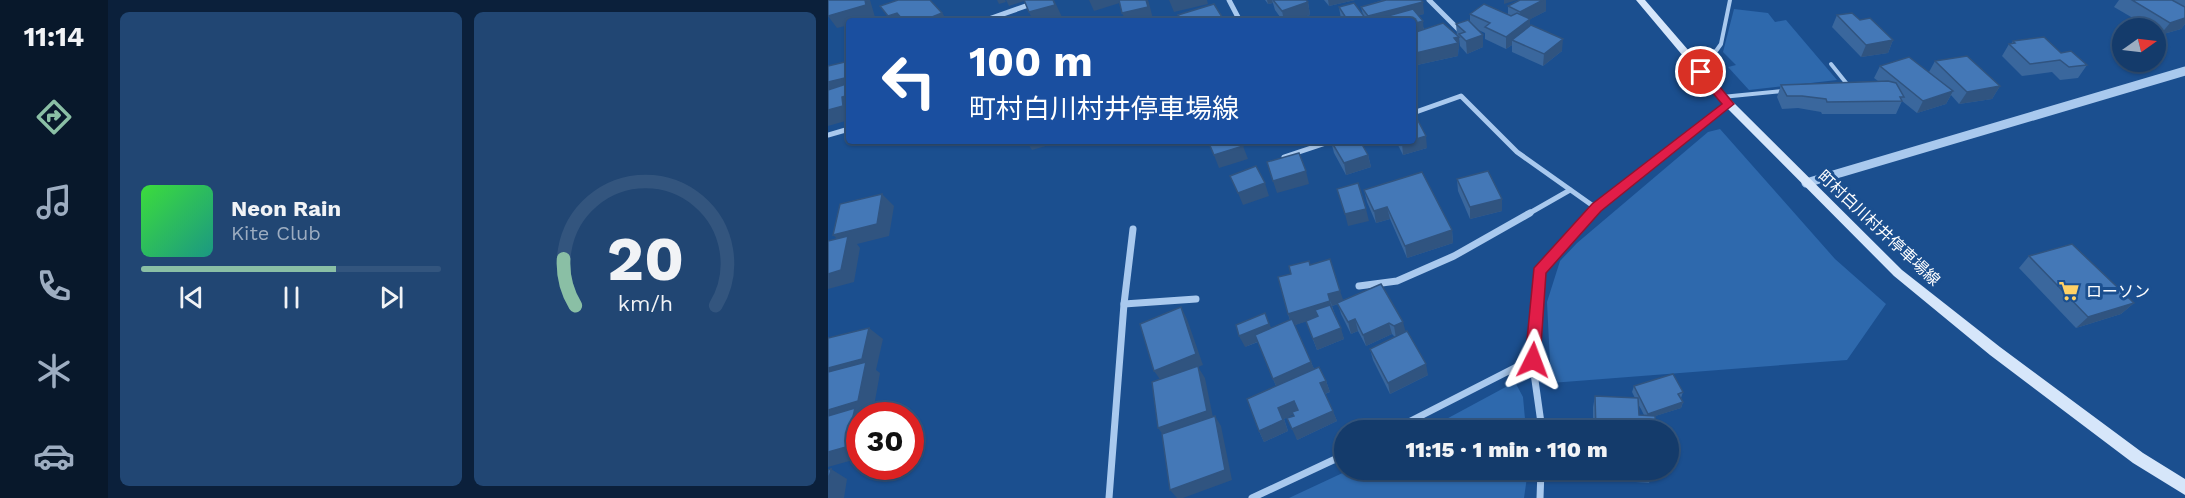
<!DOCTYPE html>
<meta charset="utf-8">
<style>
:root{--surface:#143b6b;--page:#214673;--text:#f1f3f6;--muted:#9dadc1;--line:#33557e;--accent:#8abfa5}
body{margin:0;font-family:"Work Sans","Noto Sans JP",sans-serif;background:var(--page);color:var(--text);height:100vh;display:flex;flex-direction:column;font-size:22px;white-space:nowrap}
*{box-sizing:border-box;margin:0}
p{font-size:20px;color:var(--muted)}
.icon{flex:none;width:33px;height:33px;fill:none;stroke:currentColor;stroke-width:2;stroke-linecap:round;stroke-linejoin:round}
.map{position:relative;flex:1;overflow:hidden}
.panel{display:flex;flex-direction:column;gap:12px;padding:12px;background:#0b203b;width:720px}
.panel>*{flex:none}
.hud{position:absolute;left:18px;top:18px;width:570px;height:126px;border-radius:6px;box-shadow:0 2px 4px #0004,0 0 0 2px var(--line);background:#1a4fa0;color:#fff;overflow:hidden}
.needle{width:39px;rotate:76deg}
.tools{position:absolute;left:1284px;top:18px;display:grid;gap:12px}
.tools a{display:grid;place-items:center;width:54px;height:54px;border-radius:50%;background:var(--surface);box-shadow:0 2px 4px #0004,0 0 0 2px var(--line);font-size:30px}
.speed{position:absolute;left:18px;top:402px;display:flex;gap:12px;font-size:30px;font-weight:700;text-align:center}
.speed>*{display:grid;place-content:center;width:78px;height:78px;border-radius:50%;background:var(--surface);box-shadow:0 2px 4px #0004,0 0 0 2px var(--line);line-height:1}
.speed .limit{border:9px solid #d22;background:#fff;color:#111}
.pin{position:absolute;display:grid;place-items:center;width:51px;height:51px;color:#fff;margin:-26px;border:3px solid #fff;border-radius:50%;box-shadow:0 2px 6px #0007}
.me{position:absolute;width:66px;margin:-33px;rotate:3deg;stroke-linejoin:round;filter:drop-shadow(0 0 4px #0008)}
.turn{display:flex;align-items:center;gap:21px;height:126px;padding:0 24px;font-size:27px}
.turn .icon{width:78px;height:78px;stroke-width:2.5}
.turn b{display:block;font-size:42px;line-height:51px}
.panel .card{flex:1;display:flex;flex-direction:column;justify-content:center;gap:9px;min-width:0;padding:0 21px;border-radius:9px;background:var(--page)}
.panel .dial{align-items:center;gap:0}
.dial svg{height:156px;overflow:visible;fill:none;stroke:var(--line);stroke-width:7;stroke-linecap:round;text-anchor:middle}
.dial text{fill:var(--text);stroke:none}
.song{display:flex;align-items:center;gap:18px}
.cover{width:72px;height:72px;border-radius:9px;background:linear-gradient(135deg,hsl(120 70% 55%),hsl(170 70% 35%))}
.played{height:6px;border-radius:3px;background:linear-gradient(90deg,var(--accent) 65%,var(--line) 65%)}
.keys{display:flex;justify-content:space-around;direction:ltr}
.panel .tiles{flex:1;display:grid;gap:12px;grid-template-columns:repeat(2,1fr)}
.trip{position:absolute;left:506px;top:420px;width:345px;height:60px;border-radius:30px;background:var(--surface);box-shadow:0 2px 4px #0004,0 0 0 2px var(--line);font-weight:800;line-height:60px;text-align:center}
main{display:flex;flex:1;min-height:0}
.tabs{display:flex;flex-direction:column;width:108px;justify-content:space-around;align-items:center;background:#08182b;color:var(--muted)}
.tabs .icon{width:42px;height:42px}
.tabs .active{color:var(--accent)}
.tabs b{font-size:27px;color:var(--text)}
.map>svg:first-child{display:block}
.green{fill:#2e69ad}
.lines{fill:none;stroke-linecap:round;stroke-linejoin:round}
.service{stroke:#a9c9ee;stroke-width:4}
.minor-far1{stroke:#a9c9ee;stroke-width:5}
.minor{stroke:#a9c9ee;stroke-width:7}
.tertiary{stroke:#a9c9ee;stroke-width:9}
.secondary{fill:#d6e6fa;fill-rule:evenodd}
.wall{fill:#3a679d;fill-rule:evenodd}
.shaded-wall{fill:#305480}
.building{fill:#4478b7;stroke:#305480;stroke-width:1.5}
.route{fill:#e11d48;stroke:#92132f;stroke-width:1.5}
.labels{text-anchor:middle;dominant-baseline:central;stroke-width:6;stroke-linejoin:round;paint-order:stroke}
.street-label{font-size:16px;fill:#fff;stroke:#1b4f8f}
.poi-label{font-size:16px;fill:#fff;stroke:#1b4f8f;text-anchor:start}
</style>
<main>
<nav class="tabs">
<b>11:14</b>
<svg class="icon active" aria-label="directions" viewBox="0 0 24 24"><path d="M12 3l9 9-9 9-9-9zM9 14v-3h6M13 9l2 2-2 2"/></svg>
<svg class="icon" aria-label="music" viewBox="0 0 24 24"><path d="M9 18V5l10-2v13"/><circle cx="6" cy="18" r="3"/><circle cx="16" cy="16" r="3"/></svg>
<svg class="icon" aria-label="phone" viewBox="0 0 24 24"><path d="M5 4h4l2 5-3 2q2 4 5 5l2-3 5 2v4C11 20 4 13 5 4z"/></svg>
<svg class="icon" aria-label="climate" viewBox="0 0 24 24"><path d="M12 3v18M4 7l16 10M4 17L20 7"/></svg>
<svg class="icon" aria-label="car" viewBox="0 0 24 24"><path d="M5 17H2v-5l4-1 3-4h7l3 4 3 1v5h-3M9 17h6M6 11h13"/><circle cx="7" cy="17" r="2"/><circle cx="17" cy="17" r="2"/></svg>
</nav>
<section class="panel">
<div class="tiles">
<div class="card">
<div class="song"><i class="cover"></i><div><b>Neon Rain</b><p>Kite Club</p></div></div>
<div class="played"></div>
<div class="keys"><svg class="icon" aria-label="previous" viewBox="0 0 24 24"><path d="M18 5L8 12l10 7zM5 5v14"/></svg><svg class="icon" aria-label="pause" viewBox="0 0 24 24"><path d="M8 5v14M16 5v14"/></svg><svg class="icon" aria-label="next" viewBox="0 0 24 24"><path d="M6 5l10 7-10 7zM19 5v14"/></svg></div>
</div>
<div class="card dial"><svg viewBox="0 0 100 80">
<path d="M14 69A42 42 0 1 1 86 69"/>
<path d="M14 69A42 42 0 0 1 8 45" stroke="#8abfa5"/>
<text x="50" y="56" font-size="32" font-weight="700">20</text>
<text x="50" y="72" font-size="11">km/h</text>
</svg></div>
</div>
</section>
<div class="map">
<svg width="1357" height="498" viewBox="0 0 1357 498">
<rect width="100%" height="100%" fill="#1b4f8f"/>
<g class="green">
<polygon points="906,9 940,13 947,22 958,20 1009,80 921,90 900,67 908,65 895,52"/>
<polygon points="892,129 1007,259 1058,304 1019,360 723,383 719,302 732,261 749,243 880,132"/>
<polygon points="687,382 695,397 698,430 598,430"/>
<polygon points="521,470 700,470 696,498 461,498"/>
</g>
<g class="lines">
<g class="service">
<polyline points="862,59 888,51 893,44 902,0"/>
<polyline points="1003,64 1019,84 1016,84"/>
<polyline points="894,97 954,91"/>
</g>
<g class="minor-far1">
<polyline points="401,0 412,21"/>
<polyline points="601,0 633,32"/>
<polyline points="155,21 215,0"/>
<polyline points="585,113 633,96 689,152 768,208"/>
<polyline points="0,135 21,129"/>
<polyline points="456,157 504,141"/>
<polyline points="700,214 742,190"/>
<polyline points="763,214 901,104"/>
</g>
<g class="minor">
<polyline points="531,286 569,281 626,256 702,213"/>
<polyline points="296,304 368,299"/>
<polyline points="565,430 704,359"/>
<polyline points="714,430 704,359 711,272 764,213"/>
<polyline points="281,498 296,304 305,229"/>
<polyline points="424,498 516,455"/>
<polyline points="712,498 713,470"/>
</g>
<polyline class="tertiary" points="978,183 1357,71"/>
<polygon class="secondary" points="808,0 817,0 905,102 1074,270 1172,347 1315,453 1357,479 1357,495 1305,463 1162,355 1066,276 897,106"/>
</g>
<g class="wall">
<polygon points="437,0 478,0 480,2 482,15 463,21 455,21 447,10 445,3 440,4"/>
<polygon points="496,0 527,0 501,6"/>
<polygon points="555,0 593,0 596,14 590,15 596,29 629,36 628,24 642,23 642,14 680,15 680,6 692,0 718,0 718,11 702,19 702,26 734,51 715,66 684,52 684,45 678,49 657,39 657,33 648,29 655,35 655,47 639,54 632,46 631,38 630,56 589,65 585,59 585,21 514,21 513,19 511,7 535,15 533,7"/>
<polygon points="1291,0 1357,0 1357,24 1353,29 1332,35 1328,32 1328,28 1322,28 1286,7"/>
<polygon points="1009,15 1065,40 1060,53 1033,57 1004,27"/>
<polygon points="1185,41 1233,53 1259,65 1250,78 1232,80 1224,72 1194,76 1174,56 1181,44 1183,44"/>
<polygon points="1107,61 1172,86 1164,99 1131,104 1123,95 1118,104 1089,113 1074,101 1068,114 994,114 993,112 970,108 954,109 949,97 953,85 1050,81 1046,78 1052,66 1101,72"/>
<polygon points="503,141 540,155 543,167 518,175 506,153"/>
<polygon points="568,141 585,141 599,148 575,155"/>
<polygon points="629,179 674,211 642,219 630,191"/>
<polygon points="536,190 624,230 625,243 579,258 562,219 548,223 539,202"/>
<polygon points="1201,256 1306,303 1293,314 1248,328 1191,268"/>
<polygon points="481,261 482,265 515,300 553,284 600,375 562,394 545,360 542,349 567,337 564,334 538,346 530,331 523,334 513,314 510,304 504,306 516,339 489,350 478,321 467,325 486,369 498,381 502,392 497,394 509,421 469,440 465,414 456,419 460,431 436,442 431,431 448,386 430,342 417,347 462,320 460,314 463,274"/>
<path d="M806 386 855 392 853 398 855 402 853 408 827 416 828 430H765V407L767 396 807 398 804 392ZM810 404 813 409 816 415H811Z"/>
<polygon points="766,470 824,470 824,473 821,483 766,479"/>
</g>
<g class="shaded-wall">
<polygon points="37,0 42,0 47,17 33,21 21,21 21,25 9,28 0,16"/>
<polygon points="169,0 177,0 178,2 171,4"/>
<polygon points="178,0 199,0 181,6"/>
<polygon points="226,0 234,17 220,21 205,21 201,12"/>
<polygon points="261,0 298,0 298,1 266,11"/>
<polygon points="318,0 320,0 321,3 325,19 317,21 298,21 294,13"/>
<polygon points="341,0 379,0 380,4 346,12"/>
<polygon points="439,0 444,0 445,3 440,4"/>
<polygon points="500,0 527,0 501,6"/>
<polygon points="676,0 689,0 676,4"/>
<polygon points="714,0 718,0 718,11 691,25 692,12"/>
<polygon points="480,2 482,15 463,21 456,21 454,11"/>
<polygon points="595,2 596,14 570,21 540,21 540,16"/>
<polygon points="69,13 75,21 64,21 60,16"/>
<polygon points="114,13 120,21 94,21"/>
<polygon points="394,17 395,21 381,21"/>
<polygon points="1357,18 1357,24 1353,29 1332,35 1342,23"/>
<polygon points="702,19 702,32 684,40 684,45 678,49 678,37"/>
<polygon points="595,21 596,33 585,36 585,24"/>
<polygon points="655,35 655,47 639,54 638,41"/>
<polygon points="631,37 631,49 630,50 630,56 589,65 588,53"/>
<polygon points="735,39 734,51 715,66 716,54"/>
<polygon points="1065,40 1060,53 1033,57 1038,45"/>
<polygon points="21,77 21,92 0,91 0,82"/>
<polygon points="1172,86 1164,99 1131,104 1139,92"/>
<polygon points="1125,91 1118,104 1089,113 1095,101"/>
<polygon points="21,95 21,120 0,126 0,110 14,97"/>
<polygon points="598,136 599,148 575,155 574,143 580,141 585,141 585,140"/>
<polygon points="198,141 235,141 204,150"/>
<polygon points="415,146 420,159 391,168 386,155"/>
<polygon points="540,155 543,167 518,175 516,163"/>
<polygon points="478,171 481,184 449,193 445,181"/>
<polygon points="437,183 441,196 415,205 410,193"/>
<polygon points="54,194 66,206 61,236 29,244 32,248 26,282 0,289 0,274 17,246 5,235"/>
<polygon points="674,199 674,211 642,219 642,207"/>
<polygon points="559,207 562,219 548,223 546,211"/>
<polygon points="538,209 541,221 520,226 517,214"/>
<polygon points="624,230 625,243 579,258 577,246"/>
<polygon points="512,291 516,302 504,306 500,294"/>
<polygon points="502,301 506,313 464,326 460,314"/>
<polygon points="1306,303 1293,314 1248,328 1260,317"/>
<polygon points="353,307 359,319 375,365 370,367 377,378 386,422 338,439 330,428 334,382 326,371"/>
<polygon points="437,313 446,335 417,347 411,336"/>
<polygon points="527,319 530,331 523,334 520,322"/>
<polygon points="575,322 578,333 568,338 566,326"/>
<polygon points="561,323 564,334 538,346 535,335"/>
<polygon points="41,328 55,339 48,370 52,373 45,412 36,415 37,416 32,416 32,458 0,467 0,368"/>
<polygon points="513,328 516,339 489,350 485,339"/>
<polygon points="483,362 488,373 450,390 445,379"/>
<polygon points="598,364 600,375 562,394 560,383"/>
<polygon points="498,381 502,392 496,394 492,383"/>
<polygon points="466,401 471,412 456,419 460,431 436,442 431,431 450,408"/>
<polygon points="855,402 853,408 818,419 820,414"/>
<polygon points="505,411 509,421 469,440 464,429"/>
<polygon points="387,416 393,426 404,480 355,498 349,498 342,490"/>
<polygon points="3,469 19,479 16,498 0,498 0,483"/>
</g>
<g class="building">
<polygon points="0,0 37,0 38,5 0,16"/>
<polygon points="70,0 102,0 114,13 94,21 76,21 69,13 60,16 52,6"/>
<polygon points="196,0 225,0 227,5 201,12"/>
<polygon points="291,0 318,0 320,7 294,13"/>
<polygon points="445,0 478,0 480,2 454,11"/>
<polygon points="558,0 593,0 595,2 540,16 533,7"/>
<polygon points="692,0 715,0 692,12 680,6"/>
<polygon points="1304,0 1344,0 1357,7 1357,18 1342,23"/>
<polygon points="526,3 538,19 532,21 520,21 511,7"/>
<polygon points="386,4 394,17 381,21 354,21 350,15"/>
<polygon points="656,4 683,16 689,13 702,19 678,37 657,27 662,23 642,14"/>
<polygon points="585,9 595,21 585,24 585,21 542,21"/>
<polygon points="1024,13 1032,20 1042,18 1065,40 1038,45 1009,15"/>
<polygon points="640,20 655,35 638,41 631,34 637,32 628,24"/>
<polygon points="615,23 631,37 626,38 630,43 588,53 585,49 585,33"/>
<polygon points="703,25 735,39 716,54 684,40"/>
<polygon points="1216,37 1233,53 1243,51 1259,65 1241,67 1232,60 1202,64 1181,44 1187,43 1185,41"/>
<polygon points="1139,56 1172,86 1139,92 1107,61"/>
<polygon points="1081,57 1125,91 1095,101 1052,66"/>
<polygon points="21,61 21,77 0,82 0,66"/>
<polygon points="1060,81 1068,83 1076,97 1072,97 1074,101 999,102 998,99 974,96 959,96 953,85"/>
<polygon points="21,83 21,95 14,97 15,106 0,110 0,90"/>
<polygon points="587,115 598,136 585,140 585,116"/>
<polygon points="380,141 413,141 415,146 386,155"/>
<polygon points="503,141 532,141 540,155 516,163"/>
<polygon points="471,153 478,171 445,181 439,162"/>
<polygon points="428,166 437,183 410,193 402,176"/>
<polygon points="660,171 674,199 642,207 629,179"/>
<polygon points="594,172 624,230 577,246 559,207 546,211 536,190"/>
<polygon points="530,183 538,209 517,214 509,189"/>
<polygon points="54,194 49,224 5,235 12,204"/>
<polygon points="20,236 13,270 0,274 0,241"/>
<polygon points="1244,244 1306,303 1260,317 1201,256"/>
<polygon points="502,259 512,291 500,294 502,301 460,314 450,277 463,274 461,266 481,261 482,265"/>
<polygon points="553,284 575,322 566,326 561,323 535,335 527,319 520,322 509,303"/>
<polygon points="502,305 513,328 485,339 478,321 490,316 487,310"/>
<polygon points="353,307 368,354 326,371 312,324"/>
<polygon points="437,313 441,324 411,336 408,325"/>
<polygon points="464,319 483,362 445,379 427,335"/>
<polygon points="41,328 34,359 0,368 0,338"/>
<polygon points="579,331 598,364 560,383 542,349"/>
<polygon points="38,362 30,401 0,410 0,372"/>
<polygon points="370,366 379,411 330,428 324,382"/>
<polygon points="491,367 498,381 492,383 505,411 464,429 459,418 466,416 464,412 470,410 466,401 450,408 455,420 431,431 419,399"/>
<polygon points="845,374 855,392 850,394 855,402 820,414 806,386"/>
<polygon points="767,396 810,398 811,415 827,416 828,430 768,430"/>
<polygon points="27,408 18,447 0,452 0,416"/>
<polygon points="387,416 397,470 342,490 334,434"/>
<polygon points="3,469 0,483 0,470"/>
<polygon points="768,470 824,470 824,473"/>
</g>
<polygon class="route" points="873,68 877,69 906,104 773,211 718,273 712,360 710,364 705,366 699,364 697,360 706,268 764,204 894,104 867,72"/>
<defs>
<g id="supermarket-bare" transform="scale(1.62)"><path d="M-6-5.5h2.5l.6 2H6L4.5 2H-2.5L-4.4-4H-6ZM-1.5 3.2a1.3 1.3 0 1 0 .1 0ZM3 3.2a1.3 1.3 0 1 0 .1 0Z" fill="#ffd166" stroke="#1b4f8f" stroke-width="2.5" paint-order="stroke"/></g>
</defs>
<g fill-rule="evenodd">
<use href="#supermarket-bare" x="1241" y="291"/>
</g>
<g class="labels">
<g class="street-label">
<text transform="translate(1051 228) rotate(43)">町村白川村井停車場線</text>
</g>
<g class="poi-label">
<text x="1258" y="291">ローソン</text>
</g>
</g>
</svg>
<div class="tools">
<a><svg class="needle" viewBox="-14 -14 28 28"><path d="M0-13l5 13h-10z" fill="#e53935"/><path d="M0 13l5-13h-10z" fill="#9dadc1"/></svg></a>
</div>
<div class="speed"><div class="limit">30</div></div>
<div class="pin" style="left:873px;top:72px;background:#d93025"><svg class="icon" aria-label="arrive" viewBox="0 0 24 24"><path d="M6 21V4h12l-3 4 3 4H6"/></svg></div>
<svg class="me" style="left:705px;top:360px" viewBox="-20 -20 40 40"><path d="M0-17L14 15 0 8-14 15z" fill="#e11d48" stroke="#fff" stroke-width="4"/></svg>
<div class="trip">11:15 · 1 min · 110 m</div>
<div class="hud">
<div class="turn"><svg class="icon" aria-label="left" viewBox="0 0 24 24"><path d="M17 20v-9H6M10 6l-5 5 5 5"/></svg><div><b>100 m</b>町村白川村井停車場線</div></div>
</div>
</div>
</main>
